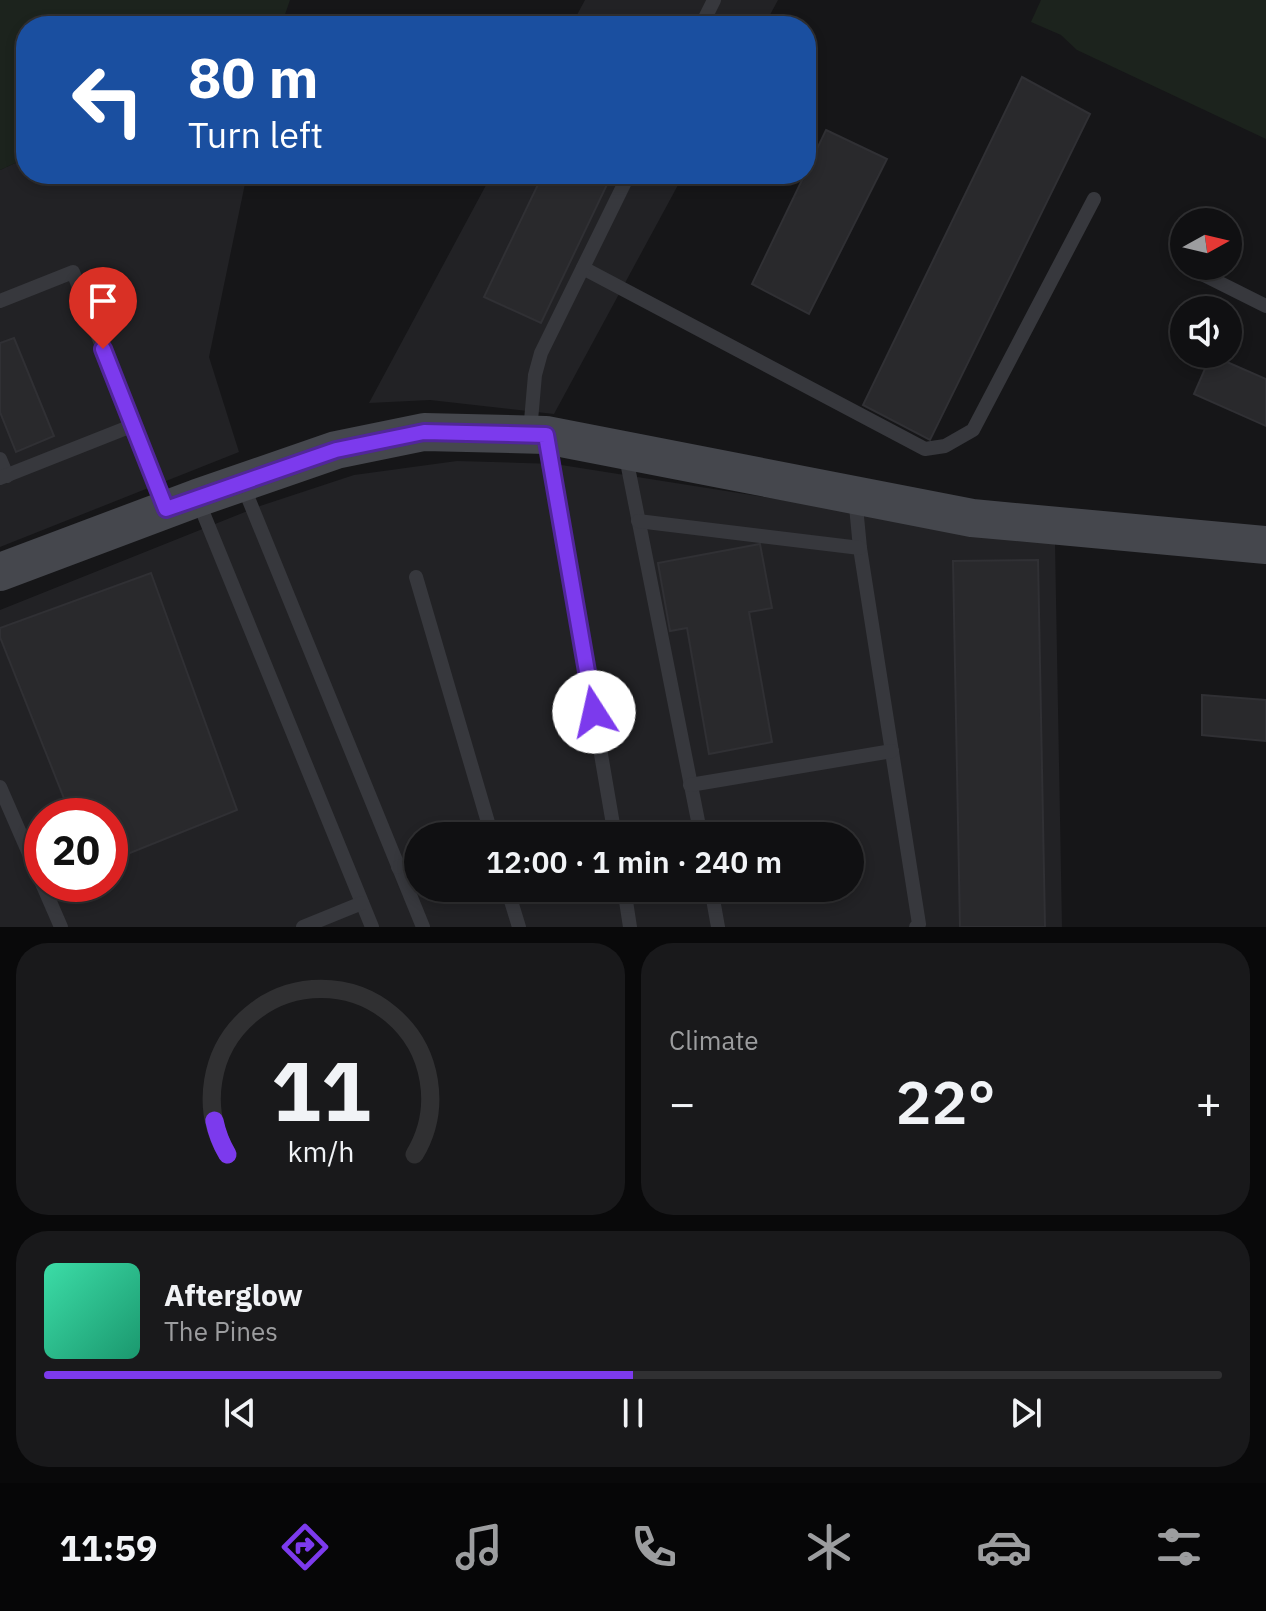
<!DOCTYPE html>
<meta charset="utf-8">
<style>
:root{--surface:#101012;--page:#19191b;--text:#f1f3f6;--muted:#9c9d9f;--line:#303032;--accent:#7c3aed}
body{margin:0;font-family:"IBM Plex Sans",sans-serif;background:var(--page);color:var(--text);height:100vh;display:flex;flex-direction:column;font-size:30px;white-space:nowrap}
*{box-sizing:border-box;margin:0}
p{font-size:26px;color:var(--muted)}
.icon{flex:none;width:44px;height:44px;fill:none;stroke:currentColor;stroke-width:2;stroke-linecap:round;stroke-linejoin:round}
.map{position:relative;height:927px;overflow:hidden}
.details{display:flex;flex-direction:column;gap:16px;padding:16px;background:#09090a;flex:1}
.details>*{flex:none}
.top-card{position:absolute;left:16px;top:16px;width:800px;height:168px;border-radius:32px;box-shadow:0 4px 12px #0003,0 0 0 2px var(--line);background:#1a4fa0;color:#fff;overflow:hidden}
.needle{width:52px;rotate:82deg}
.buttons{position:absolute;left:1170px;top:208px;display:grid;gap:16px}
.buttons a{display:grid;place-items:center;width:72px;height:72px;border-radius:50%;background:var(--surface);box-shadow:0 4px 12px #0003,0 0 0 2px var(--line);font-size:40px}
.speed{position:absolute;left:24px;top:798px;display:flex;gap:16px;font-size:40px;font-weight:700;text-align:center}
.speed>*{display:grid;place-content:center;width:104px;height:104px;border-radius:50%;background:var(--surface);box-shadow:0 4px 12px #0003,0 0 0 2px var(--line);line-height:1}
.speed .limit{border:12px solid #d22;background:#fff;color:#111}
.pin{position:absolute;display:grid;place-items:center;width:68px;height:68px;color:#fff;margin:-82px -34px;border-radius:50% 50% 50% 0;rotate:-45deg;box-shadow:0 0 8px #0007}
.pin .icon{rotate:45deg}
.me{position:absolute;width:88px;margin:-44px;rotate:350deg;stroke-linejoin:round;filter:drop-shadow(0 0 6px #0008)}
.turn{display:flex;align-items:center;gap:28px;height:168px;padding:0 40px;font-size:36px}
.turn .icon{width:104px;height:104px;stroke-width:2.5}
.turn b{display:block;font-size:56px;line-height:68px}
.big{font-size:60px;font-weight:600;line-height:1.1}
.details .widget{flex:1;display:flex;flex-direction:column;justify-content:center;gap:12px;min-width:0;padding:0 28px;border-radius:32px;background:var(--page)}
.details .dial{align-items:center;gap:0}
.dial svg{height:208px;overflow:visible;fill:none;stroke:var(--line);stroke-width:7;stroke-linecap:round;text-anchor:middle}
.dial text{fill:var(--text);stroke:none}
.song{display:flex;align-items:center;gap:24px}
.cover{width:96px;height:96px;border-radius:12px;background:linear-gradient(135deg,hsl(160 70% 55%),hsl(160 70% 35%))}
.played{height:8px;border-radius:4px;background:linear-gradient(90deg,var(--accent) 50%,var(--line) 50%)}
.keys{display:flex;justify-content:space-around;direction:ltr}
.heat{display:flex;justify-content:space-between;align-items:center;font-size:44px;direction:ltr}
.details .tiles{flex:1;display:grid;gap:16px;grid-template-columns:1fr 1fr}
.widget:last-child{grid-column:span 2}
.trip{position:absolute;left:404px;top:822px;width:460px;height:80px;border-radius:40px;background:var(--surface);box-shadow:0 4px 12px #0003,0 0 0 2px var(--line);font-weight:600;line-height:80px;text-align:center}
.menu{display:flex;height:128px;justify-content:space-around;align-items:center;background:#060607;color:var(--muted)}
.menu .icon{width:56px;height:56px}
.menu .on{color:var(--accent)}
.menu b{font-size:36px;color:var(--text)}
.map>svg:first-child{display:block}
.built{fill:#222225;fill-rule:evenodd}
.green{fill:#1c231d}
.building{fill:#29292c;stroke:#303034;stroke-width:2}
.lines{fill:none;stroke-linecap:round;stroke-linejoin:round}
.lane{stroke:#37383d;stroke-width:14}
.secondary{stroke:#45474d;stroke-width:38}
.route-casing{stroke:#51269a;stroke-width:20}
.route{stroke:#7c3aed;stroke-width:14}
</style>
<div class="map">
<svg width="1266" height="927" viewBox="0 0 1266 927">
<rect width="100%" height="100%" fill="#161618"/>
<g class="built">
<polygon points="585,0 778,0 764,26 571,26"/>
<polygon points="26,158 26,174 247,174 209,357 239,452 0,547 0,170"/>
<polygon points="492,174 684,174 554,414 430,400 369,403"/>
<path d="M457 461 555 464 1055 543 1062 927H0V610L260 506 354 475ZM42 816H110V884H42ZM418 836H850V888H418Z"/>
</g>
<g class="green">
<polygon points="0,0 290,0 281,26 26,26 26,158 0,170"/>
<polygon points="1041,0 1266,0 1266,139 1077,50 1061,35 1031,22"/>
</g>
<g class="building">
<polygon points="1022,77 1090,114 930,440 863,405"/>
<polygon points="826,130 887,159 809,314 752,284"/>
<polygon points="543,174 612,174 541,323 484,297"/>
<polygon points="14,338 54,436 16,452 0,412 0,343"/>
<polygon points="1211,355 1266,379 1266,426 1194,394"/>
<polygon points="760,544 772,608 749,612 772,742 709,754 687,628 670,631 658,563"/>
<polygon points="1038,560 1045,927 960,927 953,561"/>
<polygon points="151,573 237,810 110,861 110,816 71,816 0,637 0,628"/>
<polygon points="1202,695 1266,700 1266,741 1202,735"/>
</g>
<g class="lines">
<g class="lane">
<polyline points="701,26 714,0"/>
<polyline points="1186,266 1266,306"/>
<polyline points="583,268 925,449 945,446 973,430 1094,199"/>
<polyline points="0,301 73,272 165,508"/>
<polyline points="530,432 535,375 541,353 629,174"/>
<polyline points="547,439 615,836"/>
<polyline points="625,452 701,836"/>
<polyline points="0,459 7,476"/>
<polyline points="0,478 134,425"/>
<polyline points="242,483 423,927"/>
<polyline points="855,496 860,548 919,924 916,927"/>
<polyline points="197,498 372,927"/>
<polyline points="638,521 860,548"/>
<polyline points="416,577 492,836"/>
<polyline points="690,785 892,751"/>
<polyline points="0,787 61,927"/>
<polyline points="398,867 418,860"/>
<polyline points="507,888 519,927"/>
<polyline points="624,888 630,927"/>
<polyline points="711,888 718,927"/>
<polyline points="303,927 362,903"/>
</g>
<polyline class="secondary" points="0,572 197,498 336,450 424,432 546,435 972,518 1266,545"/>
</g>
<g class="lines">
<g class="route-casing">
<polyline id="route" points="103,349 166,509 336,450 424,432 546,435 594,712"/>
</g>
<use href="#route" class="route"/>
</g>
</svg>
<div class="buttons">
<a><svg class="needle" viewBox="-14 -14 28 28"><path d="M0-13l5 13h-10z" fill="#e53935"/><path d="M0 13l5-13h-10z" fill="#9c9d9f"/></svg></a>
<a><svg class="icon" aria-label="sound" viewBox="0 0 24 24"><path d="M4 9h4l5-4v14l-5-4H4zM17 9q2 3 0 6"/></svg></a>
</div>
<div class="speed"><div class="limit">20</div></div>
<div class="pin" style="left:103px;top:349px;background:#d93025"><svg class="icon" aria-label="arrive" viewBox="0 0 24 24"><path d="M6 21V4h12l-3 4 3 4H6"/></svg></div>
<svg class="me" style="left:594px;top:712px" viewBox="-20 -20 40 40"><circle r="19" fill="#fff"/><path d="M0-13L10 11 0 6-10 11z" fill="#7c3aed"/></svg>
<div class="trip">12:00 · 1 min · 240 m</div>
<div class="top-card">
<div class="turn"><svg class="icon" aria-label="left" viewBox="0 0 24 24"><path d="M17 20v-9H6M10 6l-5 5 5 5"/></svg><div><b>80 m</b>Turn left</div></div>
</div>
</div>
<section class="details">
<div class="tiles">
<div class="widget dial"><svg viewBox="0 0 100 80">
<path d="M14 69A42 42 0 1 1 86 69"/>
<path d="M14 69A42 42 0 0 1 9 56" stroke="#7c3aed"/>
<text x="50" y="56" font-size="32" font-weight="700">11</text>
<text x="50" y="72" font-size="11">km/h</text>
</svg></div>
<div class="widget"><p>Climate</p>
<div class="heat"><a>−</a><b class="big">22°</b><a>+</a></div>
</div>
<div class="widget">
<div class="song"><i class="cover"></i><div><b>Afterglow</b><p>The Pines</p></div></div>
<div class="played"></div>
<div class="keys"><svg class="icon" aria-label="previous" viewBox="0 0 24 24"><path d="M18 5L8 12l10 7zM5 5v14"/></svg><svg class="icon" aria-label="pause" viewBox="0 0 24 24"><path d="M8 5v14M16 5v14"/></svg><svg class="icon" aria-label="next" viewBox="0 0 24 24"><path d="M6 5l10 7-10 7zM19 5v14"/></svg></div>
</div>
</div>
</section>
<nav class="menu">
<b>11:59</b>
<svg class="icon on" aria-label="directions" viewBox="0 0 24 24"><path d="M12 3l9 9-9 9-9-9zM9 14v-3h6M13 9l2 2-2 2"/></svg>
<svg class="icon" aria-label="music" viewBox="0 0 24 24"><path d="M9 18V5l10-2v13"/><circle cx="6" cy="18" r="3"/><circle cx="16" cy="16" r="3"/></svg>
<svg class="icon" aria-label="phone" viewBox="0 0 24 24"><path d="M5 4h4l2 5-3 2q2 4 5 5l2-3 5 2v4C11 20 4 13 5 4z"/></svg>
<svg class="icon" aria-label="climate" viewBox="0 0 24 24"><path d="M12 3v18M4 7l16 10M4 17L20 7"/></svg>
<svg class="icon" aria-label="car" viewBox="0 0 24 24"><path d="M5 17H2v-5l4-1 3-4h7l3 4 3 1v5h-3M9 17h6M6 11h13"/><circle cx="7" cy="17" r="2"/><circle cx="17" cy="17" r="2"/></svg>
<svg class="icon" aria-label="filters" viewBox="0 0 24 24"><path d="M4 7h16M4 17h16"/><circle cx="9" cy="7" r="2"/><circle cx="15" cy="17" r="2"/></svg>
</nav>
